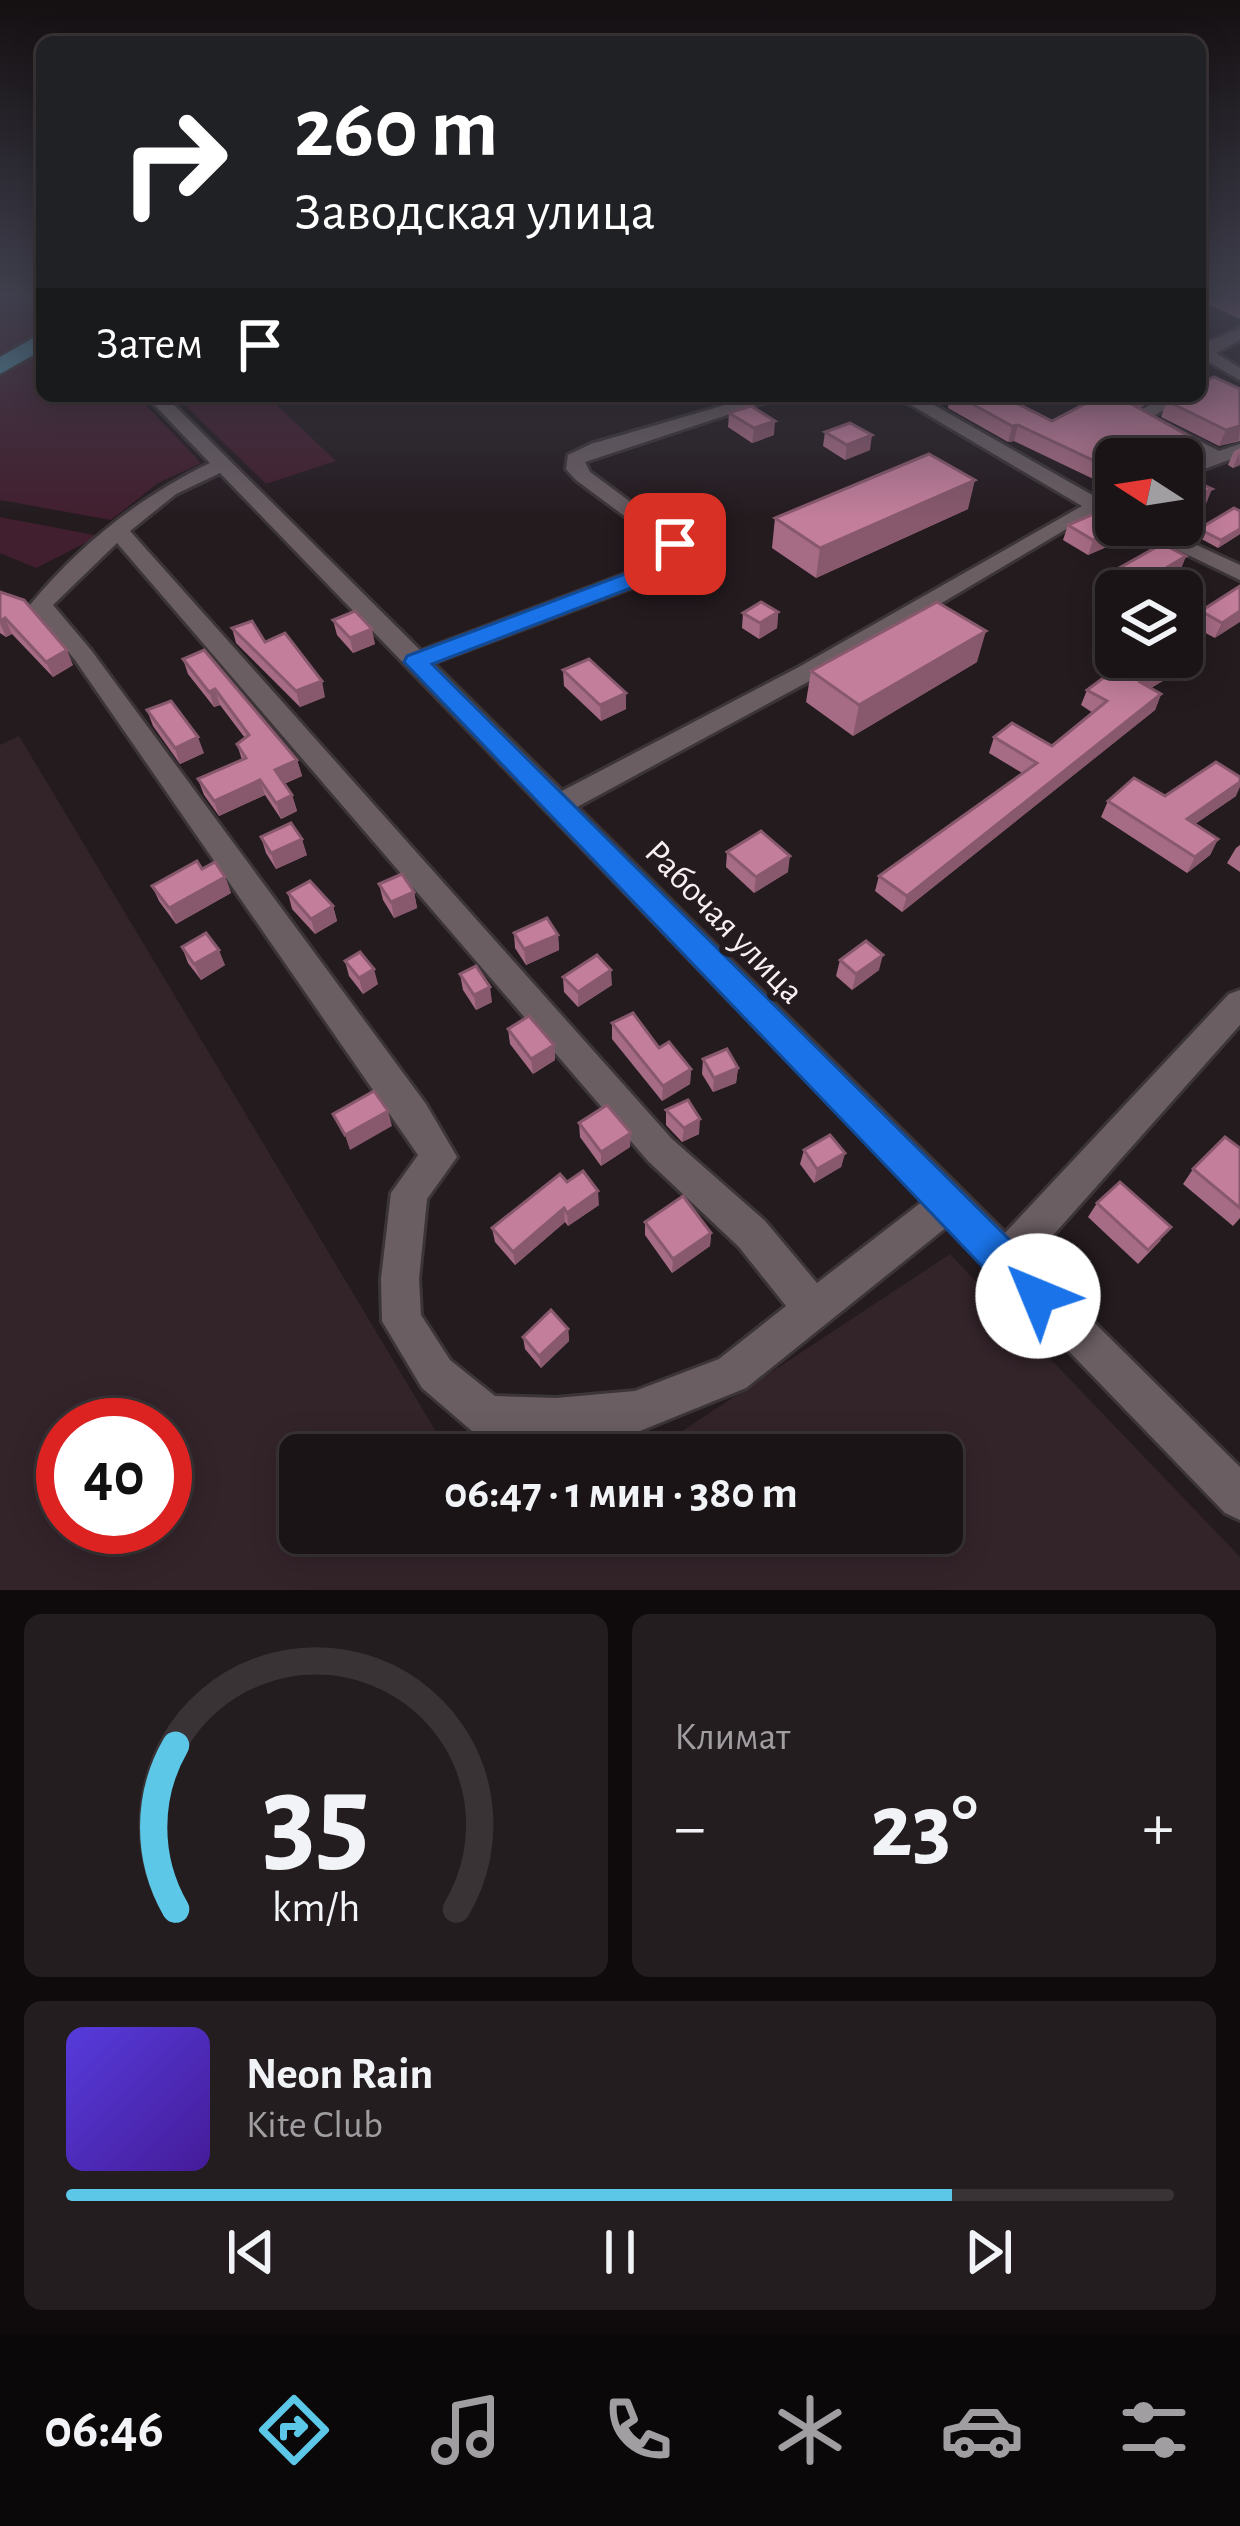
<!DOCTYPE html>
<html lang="ru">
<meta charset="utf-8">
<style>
:root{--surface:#1b1417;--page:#241d20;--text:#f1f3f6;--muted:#a09ea1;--line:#393336;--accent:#5cc7e7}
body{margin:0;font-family:"Alegreya Sans",sans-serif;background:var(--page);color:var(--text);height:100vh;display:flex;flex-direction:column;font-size:45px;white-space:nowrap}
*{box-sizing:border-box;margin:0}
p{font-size:39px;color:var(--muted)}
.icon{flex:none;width:66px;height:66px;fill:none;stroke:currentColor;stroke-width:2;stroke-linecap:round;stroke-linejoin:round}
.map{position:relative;height:1590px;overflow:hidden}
.panel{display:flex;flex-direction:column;gap:24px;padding:24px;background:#0f0b0d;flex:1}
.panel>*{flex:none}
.hud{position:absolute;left:36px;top:36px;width:1170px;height:366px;border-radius:18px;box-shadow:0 6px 30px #0003,0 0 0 3px var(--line);background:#202124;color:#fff;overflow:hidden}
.needle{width:78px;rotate:282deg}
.controls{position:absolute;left:1095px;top:438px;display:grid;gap:24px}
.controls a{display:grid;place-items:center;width:108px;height:108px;border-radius:18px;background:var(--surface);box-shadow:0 6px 30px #0003,0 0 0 3px var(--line);font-size:60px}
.speed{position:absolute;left:36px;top:1398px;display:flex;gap:24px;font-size:60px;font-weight:700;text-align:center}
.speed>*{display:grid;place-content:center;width:156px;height:156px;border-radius:50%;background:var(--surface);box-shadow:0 6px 30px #0003,0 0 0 3px var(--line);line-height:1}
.speed .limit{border:18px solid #d22;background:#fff;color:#111}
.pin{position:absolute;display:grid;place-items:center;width:102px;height:102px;color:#fff;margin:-51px;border-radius:24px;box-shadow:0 6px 18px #0006}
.me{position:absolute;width:132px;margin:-66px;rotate:315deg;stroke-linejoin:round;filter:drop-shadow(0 0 9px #0008)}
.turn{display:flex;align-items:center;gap:42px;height:252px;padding:0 60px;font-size:54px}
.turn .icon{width:156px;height:156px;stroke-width:2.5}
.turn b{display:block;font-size:84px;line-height:102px}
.then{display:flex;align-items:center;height:114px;padding:0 60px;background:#0003;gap:24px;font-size:45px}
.big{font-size:90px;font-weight:700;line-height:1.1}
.panel .tile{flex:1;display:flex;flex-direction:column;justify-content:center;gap:18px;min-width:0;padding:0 42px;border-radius:18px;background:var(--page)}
.panel .dial{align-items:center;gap:0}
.dial svg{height:312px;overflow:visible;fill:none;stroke:var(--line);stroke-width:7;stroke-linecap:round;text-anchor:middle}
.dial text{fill:var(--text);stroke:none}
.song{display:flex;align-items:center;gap:36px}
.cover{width:144px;height:144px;border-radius:18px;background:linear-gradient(135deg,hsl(250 70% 55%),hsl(260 70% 35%))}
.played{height:12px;border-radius:6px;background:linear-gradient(90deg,var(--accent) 80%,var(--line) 80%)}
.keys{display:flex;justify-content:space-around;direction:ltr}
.heat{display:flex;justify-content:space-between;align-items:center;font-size:66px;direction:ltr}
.panel .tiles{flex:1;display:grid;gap:24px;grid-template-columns:1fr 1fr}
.tile:last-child{grid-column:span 2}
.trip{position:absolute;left:279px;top:1434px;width:684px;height:120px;border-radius:18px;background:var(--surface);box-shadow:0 6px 30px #0003,0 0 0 3px var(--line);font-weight:700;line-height:120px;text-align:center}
.tab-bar{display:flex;height:192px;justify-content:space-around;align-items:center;background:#0b0809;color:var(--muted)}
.tab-bar .icon{width:84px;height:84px}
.tab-bar .selected{color:var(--accent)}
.tab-bar b{font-size:54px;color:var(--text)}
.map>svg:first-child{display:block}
.built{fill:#33242a;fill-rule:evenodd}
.green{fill:#421f2f}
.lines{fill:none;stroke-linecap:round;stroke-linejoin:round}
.minor-casing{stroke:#3c3538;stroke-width:6}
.major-casing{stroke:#3c3538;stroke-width:6}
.minor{fill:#6a5e63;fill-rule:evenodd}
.major{fill:#519cb4;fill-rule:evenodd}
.wall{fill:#a76c85}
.shaded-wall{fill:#88586c}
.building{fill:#c27e9b;stroke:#88586c;stroke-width:3}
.route{fill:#1a73e8;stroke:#114b97;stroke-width:3}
.labels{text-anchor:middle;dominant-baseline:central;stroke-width:12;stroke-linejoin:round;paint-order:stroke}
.street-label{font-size:36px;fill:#f7f0f2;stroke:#241b1f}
</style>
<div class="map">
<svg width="1240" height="1590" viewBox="0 0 1240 1590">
<rect width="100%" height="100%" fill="#241b1f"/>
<path class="built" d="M19 736 450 1455H300V1533H942V1455H646L950 1254 1240 1557V1590H0V745ZM63 1425H165V1527H63Z"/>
<g class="green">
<polygon points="0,296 42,296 42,333 0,357"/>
<polygon points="42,348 42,396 137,396 201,463 158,483 111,520 0,500 0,376"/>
<polygon points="176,396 267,396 336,461 266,484"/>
<polygon points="0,517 99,536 36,568 0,553"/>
</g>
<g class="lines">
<g class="minor-casing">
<g id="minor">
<polygon points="1240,328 1240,340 1216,353 1240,368 1240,380 1200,357 1200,345"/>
<path d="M146 396H165L421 651 628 573 662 544 576 480 566 469 568 455 591 444 756 396H784L585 462 590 472 682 540V548L644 583 433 663 562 791 797 668 1082 506 896 396H918L1101 500 1116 496 1111 514 1085 518 815 678 577 807 1005 1233 1229 994 1240 990V1025L1031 1260 1240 1467V1520L1225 1513 948 1226 746 1388 635 1433 556 1440 487 1437 472 1431 422 1388 382 1321 381 1279 391 1193 418 1155 75 660 30 605C78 546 141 496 210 463ZM220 473 923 1201 817 1283 765 1221 672 1139 130 531 176 494ZM117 543 648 1161 739 1247 786 1306 719 1359 635 1391 556 1398 495 1396 450 1360 421 1315 419 1279 427 1199 457 1157 426 1104 91 650 53 605Z"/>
<polygon points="1165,396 1188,396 1152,417 1219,451 1240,444 1240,456 1182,477 1182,464 1201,457 1129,417"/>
<polygon points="1126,525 1153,525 1240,565 1240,580"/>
</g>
</g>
<g class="major-casing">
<polygon id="major" points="42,333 42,350 0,374 0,357"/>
</g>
<use href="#minor" class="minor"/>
<use href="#major" class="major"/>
</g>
<g class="wall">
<polygon points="1210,296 1240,298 1240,319 1207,304"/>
<polygon points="1205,381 1240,389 1240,441 1219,446 1161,417 1167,401"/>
<polygon points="940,396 1002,396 1052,421 1094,399 1088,396 1157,396 1140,408 1196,440 1190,456 1182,459 1116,459 1116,482 1108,486 1014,441 1008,442 948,408 949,401"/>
<polygon points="729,413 774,435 752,443 728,427"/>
<polygon points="825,432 870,450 845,460 823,446"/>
<polygon points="1240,448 1240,465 1233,468 1228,465 1234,451"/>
<polygon points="968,509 816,578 772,548 775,518"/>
<polygon points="1240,511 1240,534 1218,548 1196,536 1199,529"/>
<polygon points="1068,525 1124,527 1118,542 1088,555 1063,540"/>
<polygon points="1186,556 1180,571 1147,591 1132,591 1116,582 1121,567"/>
<polygon points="1240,586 1215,638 1194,627 1201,611"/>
<polygon points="0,592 73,665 53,677 12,634 6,637 0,633"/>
<polygon points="778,612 777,628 759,639 742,628 743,613"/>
<polygon points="333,620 375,644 353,653 337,635"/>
<polygon points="232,628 265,642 325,697 300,707 236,643"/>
<polygon points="1125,657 1171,657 1171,676 1151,688 1161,694 1155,710 902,912 875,891 879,876 1022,773 989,753 994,737 1052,746 1093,713 1081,705 1087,690 1122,664"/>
<polygon points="183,659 297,760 302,776 284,784 292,795 297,811 281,819 265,795 219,816 204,795 198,779 242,760 237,744 245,738 220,705 214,707 188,674"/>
<polygon points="977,662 853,736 806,702 811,671"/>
<polygon points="563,670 626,693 626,709 601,721 564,686"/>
<polygon points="147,710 204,753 180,764 153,726"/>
<polygon points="1165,796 1236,796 1195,824 1218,839 1210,855 1187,873 1101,817 1108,801"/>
<polygon points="261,837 307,855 276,869 266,853"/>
<polygon points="1240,845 1240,872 1227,863 1236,848"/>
<polygon points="727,852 788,872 754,893 726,867"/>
<polygon points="202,869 225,877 231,893 176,924 159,901 152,886"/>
<polygon points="379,884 414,892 417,908 394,918 383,900"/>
<polygon points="288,893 333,906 337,921 315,934 292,909"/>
<polygon points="514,933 558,935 559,950 526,965 515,948"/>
<polygon points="182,947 225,965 201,980 188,963"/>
<polygon points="840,960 879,970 852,990 836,976"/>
<polygon points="345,961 378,984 363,994 349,976"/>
<polygon points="460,974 492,1002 476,1010 463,990"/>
<polygon points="563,977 612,985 578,1007 564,992"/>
<polygon points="612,1023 691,1069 690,1084 662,1101 612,1039"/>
<polygon points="508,1029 554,1045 555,1060 533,1074 510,1044"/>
<polygon points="703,1059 738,1068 736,1083 713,1092 702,1074"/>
<polygon points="666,1110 699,1134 682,1142 666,1125"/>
<polygon points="579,1123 630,1147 601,1166 580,1137"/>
<polygon points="1240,1148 1240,1218 1233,1226 1183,1184 1193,1169"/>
<polygon points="804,1150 845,1153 841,1167 814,1183 800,1164"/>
<polygon points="567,1182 599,1205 568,1226 565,1222 515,1265 495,1242 492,1228"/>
<polygon points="1097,1203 1161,1240 1138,1264 1088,1217"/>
<polygon points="645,1222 711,1233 710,1246 672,1273 645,1235"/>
<polygon points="568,1329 569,1341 541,1368 525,1349 523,1337"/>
</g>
<g class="shaded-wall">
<polygon points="1140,396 1157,396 1125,419 1130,403"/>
<polygon points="775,421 774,435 752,443 754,428"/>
<polygon points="1018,425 1014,441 1008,442 1012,426"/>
<polygon points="1240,426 1239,440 1219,446 1226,430"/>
<polygon points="872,435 870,450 845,460 847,445"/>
<polygon points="1196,440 1190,456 1182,462 1182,459 1170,459"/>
<polygon points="1239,453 1240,465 1233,468"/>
<polygon points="1116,469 1116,482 1108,486 1114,470"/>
<polygon points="975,480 968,509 816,578 820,548"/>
<polygon points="1212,489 1206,504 1182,514 1182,502"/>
<polygon points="1124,527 1118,542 1088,555 1093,540"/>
<polygon points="1240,529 1240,534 1218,548 1221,540"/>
<polygon points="1186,556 1180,571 1147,591 1142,591 1146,580"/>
<polygon points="1240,611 1240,622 1215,638 1222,623"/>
<polygon points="778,612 777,628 759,639 760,623"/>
<polygon points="5,618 12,634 6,637 0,623 0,621"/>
<polygon points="372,629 375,644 353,653 350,638"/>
<polygon points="986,631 977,662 853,736 859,705"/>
<polygon points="67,650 73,665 53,677 46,662"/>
<polygon points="1177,661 1171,676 1134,698 1140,682"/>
<polygon points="322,681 325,697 300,707 296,691"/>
<polygon points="215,689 220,705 214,707 209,692"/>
<polygon points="626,693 626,709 601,721 600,705"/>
<polygon points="1161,694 1155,710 902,912 907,896"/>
<polygon points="198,737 204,753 180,764 175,748"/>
<polygon points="297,760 302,776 279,786 275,770"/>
<polygon points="260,780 265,795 219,816 214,801"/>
<polygon points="1240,782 1240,787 1236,796 1179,835 1187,819"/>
<polygon points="292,795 297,811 281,819 276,803"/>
<polygon points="302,839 307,855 276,869 271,853"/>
<polygon points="1218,839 1210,855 1187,873 1195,857"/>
<polygon points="790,856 788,872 754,893 756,877"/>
<polygon points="225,877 231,893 176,924 169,908"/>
<polygon points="414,892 417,908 394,918 391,902"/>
<polygon points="333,906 337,921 315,934 311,919"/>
<polygon points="558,935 559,950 526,965 524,949"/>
<polygon points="219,950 225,965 201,980 194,964"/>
<polygon points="883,955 879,970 852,990 856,974"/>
<polygon points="374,969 378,984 363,994 359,978"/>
<polygon points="611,970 612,985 578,1007 578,992"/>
<polygon points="490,987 492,1002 476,1010 474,995"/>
<polygon points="554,1045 555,1060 533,1074 531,1059"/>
<polygon points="738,1068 736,1083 713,1092 714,1078"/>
<polygon points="691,1069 690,1084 662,1101 663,1086"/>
<polygon points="388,1111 392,1126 350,1150 345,1135"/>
<polygon points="700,1119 699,1134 682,1142 684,1128"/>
<polygon points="631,1133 630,1147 601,1166 601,1152"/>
<polygon points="845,1153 841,1167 814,1183 817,1169"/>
<polygon points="598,1191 599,1205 568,1226 567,1213"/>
<polygon points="564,1208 565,1222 515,1265 513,1252"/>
<polygon points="711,1233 710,1246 672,1273 673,1259"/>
<polygon points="568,1329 569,1341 541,1368 539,1356"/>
</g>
<g class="building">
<polygon points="1221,296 1240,298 1240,304"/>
<polygon points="1200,371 1205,381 1214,377 1240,389 1240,426 1226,430 1167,401 1176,396 1200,396"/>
<polygon points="958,396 1002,396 1052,421 1100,396 1140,396 1130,403 1196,440 1170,459 1152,452 1136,459 1116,459 1116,469 1114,470 1018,425 1012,426"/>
<polygon points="751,406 775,421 754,428 729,413"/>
<polygon points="850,423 872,435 847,445 825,432"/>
<polygon points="929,454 975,480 820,548 775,518"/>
<polygon points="1188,478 1212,489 1182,502 1182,481"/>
<polygon points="1234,508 1240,511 1240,529 1221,540 1199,529"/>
<polygon points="1098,512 1116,522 1116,525 1124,527 1093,540 1068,525"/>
<polygon points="1162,544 1186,556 1146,580 1121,567"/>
<polygon points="1240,586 1240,611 1222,623 1201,611"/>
<polygon points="0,592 24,600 67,650 46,662 5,618 0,621"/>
<polygon points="761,602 778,612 760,623 743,613"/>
<polygon points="937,602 986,631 859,705 811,671"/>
<polygon points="355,611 372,629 350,638 333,620"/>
<polygon points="252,621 265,642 285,633 322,681 296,691 232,628"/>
<polygon points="204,650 297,760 275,770 292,795 276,803 260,780 214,801 198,779 246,758 237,744 249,735 215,689 209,692 183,659"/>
<polygon points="1129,657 1171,657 1177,661 1140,682 1161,694 907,896 879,876 1037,763 994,737 1012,723 1052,746 1107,701 1087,690 1130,658"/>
<polygon points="589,659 626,693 600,705 563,670"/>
<polygon points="171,701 198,737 175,748 147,710"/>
<polygon points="1216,762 1240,777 1240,782 1187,819 1218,839 1195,857 1108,801 1134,778 1165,796"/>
<polygon points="291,823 302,839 271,853 261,837"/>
<polygon points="761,831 790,856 756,877 727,852"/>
<polygon points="197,861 202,869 215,862 225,877 169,908 152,886"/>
<polygon points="402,874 414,892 391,902 379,884"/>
<polygon points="310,881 333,906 311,919 288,893"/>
<polygon points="547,918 558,935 524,949 514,933"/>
<polygon points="206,933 219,950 194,964 182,947"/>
<polygon points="866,941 883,955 856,974 840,960"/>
<polygon points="360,952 374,969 359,978 345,961"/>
<polygon points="597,955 611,970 578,992 563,977"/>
<polygon points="476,966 490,987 474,995 460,974"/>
<polygon points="633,1013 659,1048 669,1042 691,1069 663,1086 612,1023"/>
<polygon points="529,1016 554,1045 531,1059 508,1029"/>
<polygon points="727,1049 738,1068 714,1078 703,1059"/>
<polygon points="374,1091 388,1111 345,1135 333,1114"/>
<polygon points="688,1100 700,1119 684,1128 666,1110"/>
<polygon points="607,1105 631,1133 601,1152 579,1123"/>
<polygon points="830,1135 845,1153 817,1169 804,1150"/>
<polygon points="1225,1137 1240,1148 1240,1208 1193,1169"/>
<polygon points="583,1171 598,1191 567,1213 564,1208 513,1252 492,1228 560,1174 567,1182"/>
<polygon points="1120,1182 1171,1227 1148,1250 1097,1203"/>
<polygon points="683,1196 711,1233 673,1259 645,1222"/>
<polygon points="551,1310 568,1329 539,1356 523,1337"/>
</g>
<linearGradient id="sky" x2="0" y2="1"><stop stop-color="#140f11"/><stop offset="0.57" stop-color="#3f3f4d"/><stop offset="1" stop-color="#3f3f4d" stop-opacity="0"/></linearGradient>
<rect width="1240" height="518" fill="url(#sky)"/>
<polygon class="route" points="675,538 683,540 683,549 644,583 432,664 1052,1282 1057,1296 1052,1310 1038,1315 1024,1310 404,662 407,656 628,573"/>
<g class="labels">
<g class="street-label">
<text transform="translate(724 922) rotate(46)">Рабочая улица</text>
</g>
</g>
</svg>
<div class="controls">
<a><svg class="needle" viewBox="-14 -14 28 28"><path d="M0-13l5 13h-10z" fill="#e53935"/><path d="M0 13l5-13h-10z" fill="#a09ea1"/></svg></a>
<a><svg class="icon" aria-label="layers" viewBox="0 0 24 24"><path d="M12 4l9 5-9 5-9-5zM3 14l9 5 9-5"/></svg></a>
</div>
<div class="speed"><div class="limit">40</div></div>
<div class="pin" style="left:675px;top:544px;background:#d93025"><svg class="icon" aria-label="arrive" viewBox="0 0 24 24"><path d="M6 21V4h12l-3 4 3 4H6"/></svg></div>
<svg class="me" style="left:1038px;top:1296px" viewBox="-20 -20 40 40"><circle r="19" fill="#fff"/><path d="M0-13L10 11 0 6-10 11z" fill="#1a73e8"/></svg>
<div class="trip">06:47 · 1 мин · 380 m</div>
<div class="hud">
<div class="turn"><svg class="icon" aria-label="right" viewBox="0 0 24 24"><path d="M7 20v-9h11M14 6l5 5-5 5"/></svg><div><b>260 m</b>Заводская улица</div></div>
<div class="then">Затем<svg class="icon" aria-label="arrive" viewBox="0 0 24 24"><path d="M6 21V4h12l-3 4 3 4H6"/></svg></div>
</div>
</div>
<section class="panel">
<div class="tiles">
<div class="tile dial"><svg viewBox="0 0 100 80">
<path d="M14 69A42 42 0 1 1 86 69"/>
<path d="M14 69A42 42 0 0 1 14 27" stroke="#5cc7e7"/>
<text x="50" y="56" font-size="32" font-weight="700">35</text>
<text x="50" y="72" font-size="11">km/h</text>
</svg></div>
<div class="tile"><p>Климат</p>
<div class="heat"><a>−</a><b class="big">23°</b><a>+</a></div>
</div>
<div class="tile">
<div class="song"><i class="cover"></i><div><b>Neon Rain</b><p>Kite Club</p></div></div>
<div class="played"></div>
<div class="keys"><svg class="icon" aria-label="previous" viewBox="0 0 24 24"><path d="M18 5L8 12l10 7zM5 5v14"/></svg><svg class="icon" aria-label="pause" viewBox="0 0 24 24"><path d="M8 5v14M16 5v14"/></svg><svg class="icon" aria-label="next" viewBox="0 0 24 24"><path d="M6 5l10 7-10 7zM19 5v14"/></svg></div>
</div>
</div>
</section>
<nav class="tab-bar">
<b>06:46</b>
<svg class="icon selected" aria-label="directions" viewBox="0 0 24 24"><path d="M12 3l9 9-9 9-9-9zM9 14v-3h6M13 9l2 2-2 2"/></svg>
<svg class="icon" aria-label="music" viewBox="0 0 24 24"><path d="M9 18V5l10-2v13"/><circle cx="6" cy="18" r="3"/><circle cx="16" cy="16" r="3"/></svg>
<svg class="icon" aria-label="phone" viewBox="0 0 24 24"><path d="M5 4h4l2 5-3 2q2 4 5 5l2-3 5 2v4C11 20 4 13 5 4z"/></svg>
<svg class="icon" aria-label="climate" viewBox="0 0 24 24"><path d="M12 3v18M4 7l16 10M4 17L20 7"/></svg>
<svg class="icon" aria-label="car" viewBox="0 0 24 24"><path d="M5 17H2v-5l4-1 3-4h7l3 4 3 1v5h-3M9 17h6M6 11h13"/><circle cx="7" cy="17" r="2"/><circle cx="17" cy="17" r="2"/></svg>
<svg class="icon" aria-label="filters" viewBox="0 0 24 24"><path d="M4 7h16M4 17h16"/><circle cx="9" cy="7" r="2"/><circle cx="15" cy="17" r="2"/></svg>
</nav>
